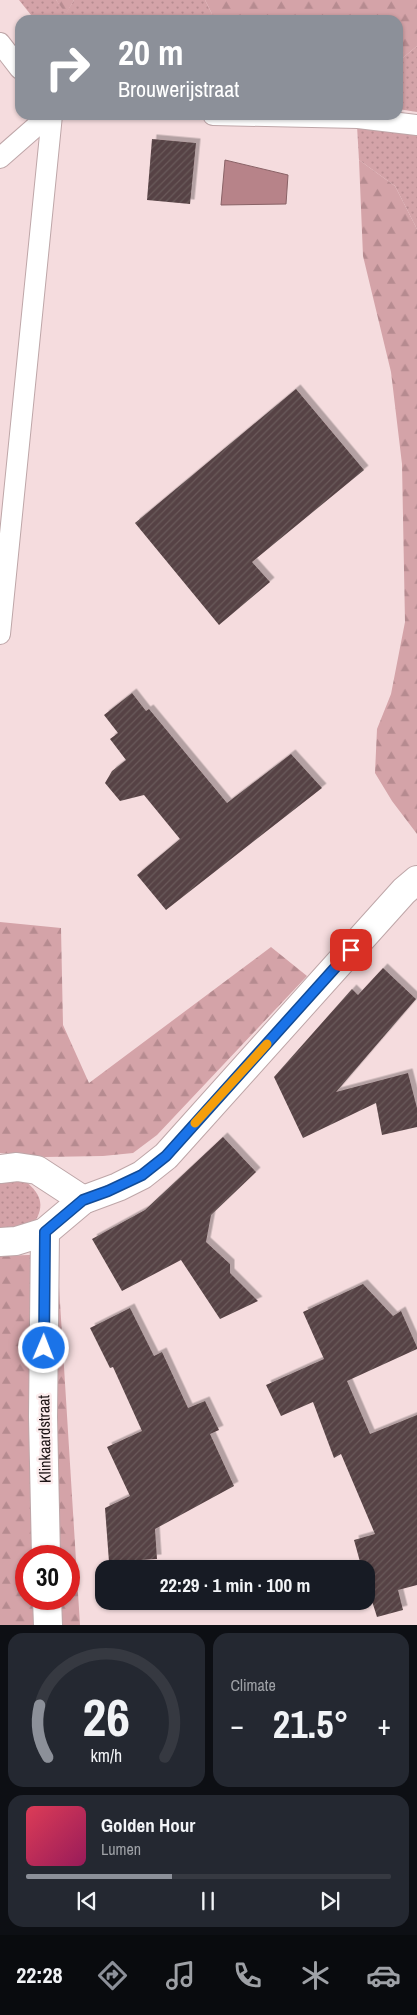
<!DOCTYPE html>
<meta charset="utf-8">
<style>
:root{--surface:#171b24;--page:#242831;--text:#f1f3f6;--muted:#9ea1a6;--line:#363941;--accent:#8c9099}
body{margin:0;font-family:"Archivo Narrow",sans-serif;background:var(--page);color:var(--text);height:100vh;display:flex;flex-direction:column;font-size:19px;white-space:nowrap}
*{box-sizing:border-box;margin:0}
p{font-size:16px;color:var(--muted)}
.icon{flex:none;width:28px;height:28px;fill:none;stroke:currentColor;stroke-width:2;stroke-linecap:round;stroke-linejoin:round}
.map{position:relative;height:1625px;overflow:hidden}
.drawer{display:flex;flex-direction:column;gap:8px;padding:8px;background:#0d0f14;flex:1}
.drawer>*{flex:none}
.guide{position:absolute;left:15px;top:15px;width:388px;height:105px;border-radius:15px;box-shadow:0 1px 4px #0004;background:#8c9099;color:#fff;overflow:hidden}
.speed{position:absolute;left:15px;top:1545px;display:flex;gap:10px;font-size:25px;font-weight:700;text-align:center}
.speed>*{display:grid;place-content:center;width:65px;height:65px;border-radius:50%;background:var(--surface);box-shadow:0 1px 4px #0004;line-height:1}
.speed .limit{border:8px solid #d22;background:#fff;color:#111}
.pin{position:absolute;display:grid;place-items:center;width:42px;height:42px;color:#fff;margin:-21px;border-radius:10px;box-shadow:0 2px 8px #0006}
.me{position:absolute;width:55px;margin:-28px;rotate:1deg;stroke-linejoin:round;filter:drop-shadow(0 0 4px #0008)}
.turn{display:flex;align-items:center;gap:18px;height:105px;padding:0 20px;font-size:22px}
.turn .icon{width:65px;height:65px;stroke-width:2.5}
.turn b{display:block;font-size:35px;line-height:42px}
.big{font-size:38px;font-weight:800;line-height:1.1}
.drawer .card{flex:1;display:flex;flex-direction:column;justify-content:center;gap:8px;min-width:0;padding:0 18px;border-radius:15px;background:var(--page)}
.drawer .dial{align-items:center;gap:0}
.dial svg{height:130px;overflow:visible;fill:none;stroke:var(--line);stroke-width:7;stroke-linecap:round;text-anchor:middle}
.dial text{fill:var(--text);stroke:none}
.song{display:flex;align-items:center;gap:15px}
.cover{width:60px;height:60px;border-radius:8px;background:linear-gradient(135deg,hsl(350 70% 55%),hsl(330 70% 35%))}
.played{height:5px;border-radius:2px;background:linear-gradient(90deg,var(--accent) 40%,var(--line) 40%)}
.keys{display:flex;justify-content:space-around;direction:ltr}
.heat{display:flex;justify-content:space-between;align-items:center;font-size:28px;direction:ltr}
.drawer .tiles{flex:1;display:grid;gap:8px;grid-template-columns:1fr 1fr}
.card:last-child{grid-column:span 2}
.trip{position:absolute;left:95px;top:1560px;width:280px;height:50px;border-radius:15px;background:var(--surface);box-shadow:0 1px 4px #0004;font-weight:800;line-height:50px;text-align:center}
.menu{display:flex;height:80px;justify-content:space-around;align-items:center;background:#090b0e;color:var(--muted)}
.menu .icon{width:35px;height:35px}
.menu .active{color:var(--accent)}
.menu b{font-size:22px;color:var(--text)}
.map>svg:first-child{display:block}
.grass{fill:url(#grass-dots)}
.forest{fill:url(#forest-firs);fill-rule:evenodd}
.water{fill:#b78389;stroke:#896266}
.building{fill:url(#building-hatch);filter:url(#shadow)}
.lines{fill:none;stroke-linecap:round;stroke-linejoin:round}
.lane-casing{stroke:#bea6a8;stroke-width:22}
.street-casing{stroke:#bea6a8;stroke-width:30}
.lane{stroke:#fff;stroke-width:20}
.street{stroke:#fff;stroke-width:28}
.route-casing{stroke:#114b97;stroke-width:12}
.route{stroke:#1a73e8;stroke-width:9}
.slow{stroke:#f59e0b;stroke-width:9}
.labels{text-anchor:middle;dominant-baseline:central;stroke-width:5;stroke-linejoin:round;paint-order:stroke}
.street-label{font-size:16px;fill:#1d1415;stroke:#fceced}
</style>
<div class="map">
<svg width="417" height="1625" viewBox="0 0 417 1625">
<defs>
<pattern id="grass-dots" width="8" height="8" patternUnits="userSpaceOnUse" patternTransform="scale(1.25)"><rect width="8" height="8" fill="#d4a3a8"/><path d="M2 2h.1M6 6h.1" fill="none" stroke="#b68b90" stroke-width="1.8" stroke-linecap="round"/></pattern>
<pattern id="forest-firs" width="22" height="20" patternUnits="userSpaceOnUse" patternTransform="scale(1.25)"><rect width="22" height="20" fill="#d4a3a8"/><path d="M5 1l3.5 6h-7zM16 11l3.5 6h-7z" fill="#b68b90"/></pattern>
<pattern id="building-hatch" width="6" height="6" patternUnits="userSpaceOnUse" patternTransform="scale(1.25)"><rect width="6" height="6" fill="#564244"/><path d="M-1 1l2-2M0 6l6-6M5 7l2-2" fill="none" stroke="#6a5a5b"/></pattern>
<filter id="shadow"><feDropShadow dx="4.5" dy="-4.5" stdDeviation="0" flood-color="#0004"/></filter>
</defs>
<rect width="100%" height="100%" fill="#f5dcde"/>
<g class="grass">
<polygon points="19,0 56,0 66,13 74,0 205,0 215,20 35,20"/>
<polygon points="417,46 417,112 398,109 398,62"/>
<polygon points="357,126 417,135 417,229 395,186 359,160"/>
<path d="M0 1180 25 1181C43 1195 45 1208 32 1226L0 1231Z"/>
</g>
<g class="forest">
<polygon points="56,0 74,0 66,14"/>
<polygon points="205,0 417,0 417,46 398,62 398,20 215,20"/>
<polygon points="359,160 395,186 417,229 417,834 392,801 375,773 377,729 391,694 405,622 402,464 391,372 363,256"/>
<polygon points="0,922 61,928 63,1025 89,1083 271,947 307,976 157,1135 133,1153 103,1156 45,1157 0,1153"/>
<path d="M57 1254 80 1625H0V1256ZM26 1556H69V1599H26Z"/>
</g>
<polygon class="water" points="225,160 288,175 286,204 221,205"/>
<g class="building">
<polygon points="152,139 196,143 190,204 147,200"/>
<polygon points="296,389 364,470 252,562 270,582 219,625 135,523"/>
<polygon points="132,693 146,711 149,709 227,803 291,754 322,788 166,910 137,875 180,839 144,795 120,801 105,783 112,771 126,760 110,739 118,733 104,715"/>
<polygon points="383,968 416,999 336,1092 408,1073 417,1108 417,1127 382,1135 376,1103 303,1138 274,1077 352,989 358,995"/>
<polygon points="223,1137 256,1172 211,1215 206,1242 230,1264 230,1273 258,1301 220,1319 181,1260 122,1291 92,1239 145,1210"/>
<polygon points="363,1284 393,1316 401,1311 417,1347 417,1349 347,1381 370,1434 417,1415 417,1585 398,1590 403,1610 377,1617 366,1582 366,1569 362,1569 354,1540 375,1534 341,1454 334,1458 313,1402 281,1416 266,1385 324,1359 303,1312"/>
<polygon points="130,1308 154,1356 162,1352 188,1408 205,1401 219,1430 210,1434 234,1486 155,1529 157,1559 109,1562 105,1508 130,1496 107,1447 142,1431 113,1367 110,1368 90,1328"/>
</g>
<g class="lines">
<g class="lane-casing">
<g id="lane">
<polyline points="0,43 20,69"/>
<polyline points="213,115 358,118 417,125"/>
<polyline points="0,158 49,115"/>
<polyline points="0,634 52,115"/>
</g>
</g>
<g class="street-casing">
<g id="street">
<polyline points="0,1169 17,1167 37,1170 83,1200"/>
<polyline points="45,1232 43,1417 46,1556"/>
<polyline points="0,1242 16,1241 45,1232 83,1200 118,1187 142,1175 166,1156 404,891 417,880"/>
<polyline points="47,1599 48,1625"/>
</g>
</g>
<use href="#lane" class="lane"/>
<use href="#street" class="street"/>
</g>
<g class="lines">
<g class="route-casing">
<polyline id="route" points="44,1348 45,1232 83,1200 108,1191 142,1175 166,1156 351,950"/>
</g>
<use href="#route" class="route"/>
<polyline class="slow" points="195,1123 267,1044"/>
</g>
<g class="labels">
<g class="street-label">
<text transform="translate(44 1439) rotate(-91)">Klinkaardstraat</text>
</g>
</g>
</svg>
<div class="speed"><div class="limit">30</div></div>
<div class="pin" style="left:351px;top:950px;background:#d93025"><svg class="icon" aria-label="arrive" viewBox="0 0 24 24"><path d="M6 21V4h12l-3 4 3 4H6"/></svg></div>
<svg class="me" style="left:44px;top:1348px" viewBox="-20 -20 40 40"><circle r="17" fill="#1a73e8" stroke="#fff" stroke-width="3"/><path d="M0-11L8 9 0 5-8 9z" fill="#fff"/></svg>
<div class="trip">22:29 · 1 min · 100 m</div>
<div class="guide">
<div class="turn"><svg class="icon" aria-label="right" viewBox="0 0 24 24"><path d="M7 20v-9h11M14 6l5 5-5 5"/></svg><div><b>20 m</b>Brouwerijstraat</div></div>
</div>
</div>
<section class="drawer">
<div class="tiles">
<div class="card dial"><svg viewBox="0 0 100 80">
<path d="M14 69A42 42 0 1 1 86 69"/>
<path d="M14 69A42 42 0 0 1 9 37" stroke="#8c9099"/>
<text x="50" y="56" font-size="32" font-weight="700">26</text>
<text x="50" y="72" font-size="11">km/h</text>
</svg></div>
<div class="card"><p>Climate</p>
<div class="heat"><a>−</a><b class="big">21.5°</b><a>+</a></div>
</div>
<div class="card">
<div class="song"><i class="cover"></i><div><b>Golden Hour</b><p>Lumen</p></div></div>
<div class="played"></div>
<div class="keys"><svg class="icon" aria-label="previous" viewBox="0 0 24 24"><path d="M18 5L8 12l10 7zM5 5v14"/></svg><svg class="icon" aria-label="pause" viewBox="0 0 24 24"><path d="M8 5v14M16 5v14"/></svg><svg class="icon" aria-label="next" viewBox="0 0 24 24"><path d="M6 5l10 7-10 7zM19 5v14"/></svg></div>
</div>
</div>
</section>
<nav class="menu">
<b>22:28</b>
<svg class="icon active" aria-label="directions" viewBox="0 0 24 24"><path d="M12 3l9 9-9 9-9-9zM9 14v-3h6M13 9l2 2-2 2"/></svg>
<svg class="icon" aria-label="music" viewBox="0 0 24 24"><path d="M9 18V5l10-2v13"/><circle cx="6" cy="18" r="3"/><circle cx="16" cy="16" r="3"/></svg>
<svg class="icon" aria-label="phone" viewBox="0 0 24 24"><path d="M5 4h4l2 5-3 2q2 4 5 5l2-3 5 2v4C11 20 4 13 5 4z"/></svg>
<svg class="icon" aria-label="climate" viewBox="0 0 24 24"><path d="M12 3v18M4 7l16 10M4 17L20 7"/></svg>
<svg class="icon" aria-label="car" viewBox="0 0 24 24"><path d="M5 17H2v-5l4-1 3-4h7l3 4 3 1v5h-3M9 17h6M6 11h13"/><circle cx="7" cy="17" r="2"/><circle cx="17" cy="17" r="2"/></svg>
</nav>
